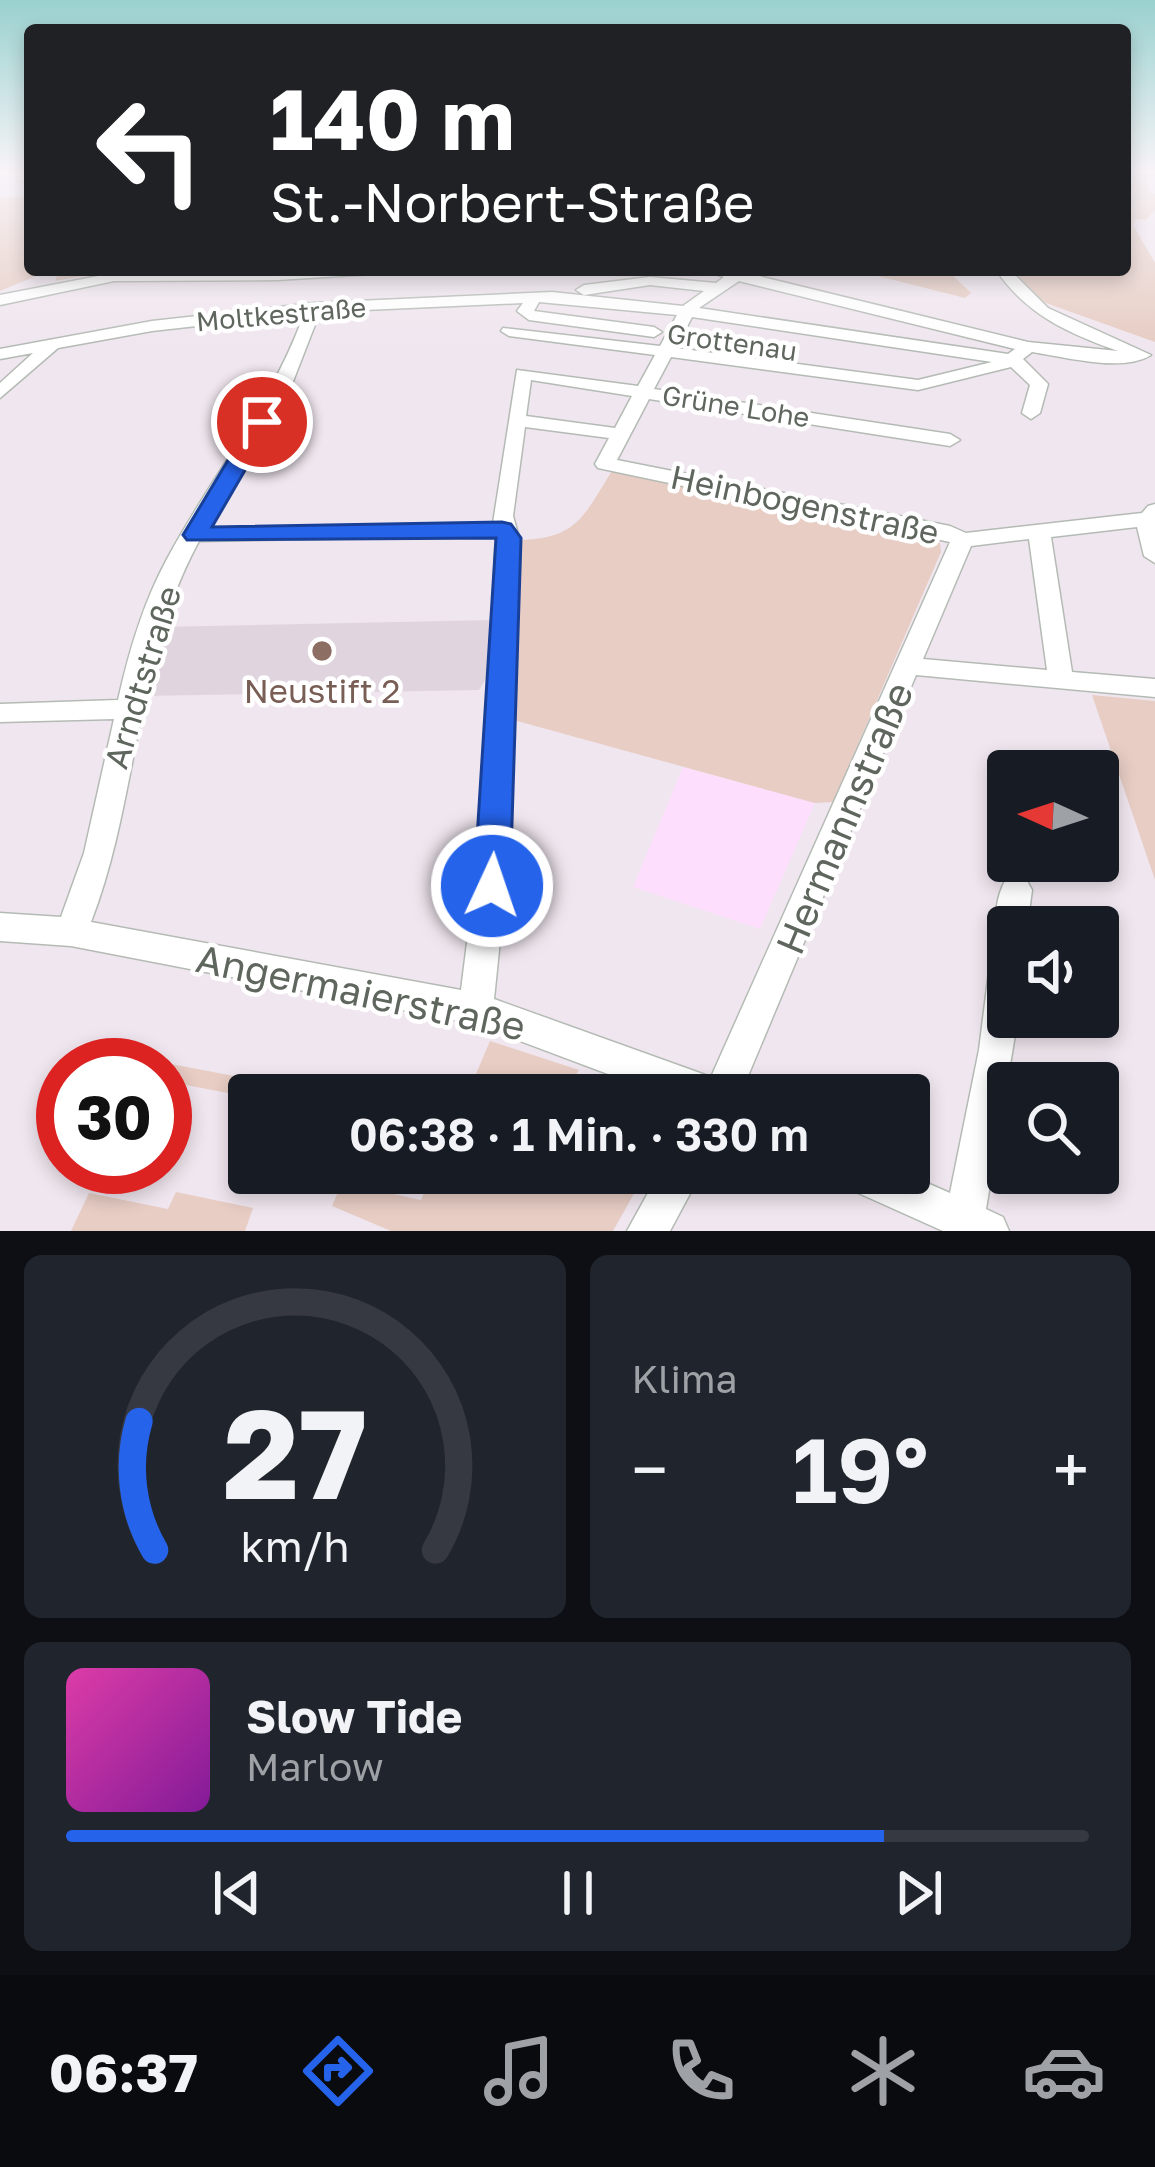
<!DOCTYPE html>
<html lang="de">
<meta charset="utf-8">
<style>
:root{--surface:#171b24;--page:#20242c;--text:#f1f3f6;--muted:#9ea1a6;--line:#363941;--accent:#2563eb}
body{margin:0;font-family:"Golos Text",sans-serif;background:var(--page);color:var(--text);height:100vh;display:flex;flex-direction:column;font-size:45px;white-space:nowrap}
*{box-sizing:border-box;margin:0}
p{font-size:39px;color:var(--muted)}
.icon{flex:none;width:66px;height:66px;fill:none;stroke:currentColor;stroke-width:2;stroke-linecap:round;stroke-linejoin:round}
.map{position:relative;height:1231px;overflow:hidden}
.panel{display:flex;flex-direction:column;gap:24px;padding:24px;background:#0d0f14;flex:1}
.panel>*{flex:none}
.hud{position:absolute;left:24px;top:24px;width:1107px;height:252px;border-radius:12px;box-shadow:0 6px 18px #0003;background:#202124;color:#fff;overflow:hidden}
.needle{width:78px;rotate:273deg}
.tools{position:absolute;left:987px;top:750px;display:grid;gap:24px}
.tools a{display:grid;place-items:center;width:132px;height:132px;border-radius:12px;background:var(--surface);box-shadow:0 6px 18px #0003;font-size:60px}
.speed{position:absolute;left:36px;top:1038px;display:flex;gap:24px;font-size:60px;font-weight:700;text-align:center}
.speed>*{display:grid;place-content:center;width:156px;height:156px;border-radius:50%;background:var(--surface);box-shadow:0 6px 18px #0003;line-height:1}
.speed .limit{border:18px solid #d22;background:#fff;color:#111}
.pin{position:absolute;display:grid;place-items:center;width:102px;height:102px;color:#fff;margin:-51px;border:6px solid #fff;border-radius:50%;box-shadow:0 3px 12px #0007}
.me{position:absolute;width:132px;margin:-66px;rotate:3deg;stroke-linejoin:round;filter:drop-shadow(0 0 9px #0008)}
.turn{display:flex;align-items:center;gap:42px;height:252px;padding:0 48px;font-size:54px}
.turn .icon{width:156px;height:156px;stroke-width:2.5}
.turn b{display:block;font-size:84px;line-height:102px}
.big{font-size:90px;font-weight:600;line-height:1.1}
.panel .card{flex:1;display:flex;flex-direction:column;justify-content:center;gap:18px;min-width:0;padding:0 42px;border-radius:18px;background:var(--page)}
.panel .dial{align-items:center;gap:0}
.dial svg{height:312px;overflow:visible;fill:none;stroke:var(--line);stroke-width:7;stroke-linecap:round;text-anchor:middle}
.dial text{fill:var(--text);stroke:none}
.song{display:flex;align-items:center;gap:36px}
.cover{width:144px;height:144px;border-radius:18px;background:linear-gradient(135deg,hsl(320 70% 55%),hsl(290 70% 35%))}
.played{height:12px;border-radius:6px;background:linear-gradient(90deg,var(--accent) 80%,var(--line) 80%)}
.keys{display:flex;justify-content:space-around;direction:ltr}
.heat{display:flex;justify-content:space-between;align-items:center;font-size:66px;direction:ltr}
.panel .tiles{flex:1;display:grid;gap:24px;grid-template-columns:1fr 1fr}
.card:last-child{grid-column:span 2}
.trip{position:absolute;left:228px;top:1074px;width:702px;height:120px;border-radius:12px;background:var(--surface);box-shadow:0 6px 18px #0003;font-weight:600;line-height:120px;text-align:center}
.tabs{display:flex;height:192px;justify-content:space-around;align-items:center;background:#090b0e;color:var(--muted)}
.tabs .icon{width:84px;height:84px}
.tabs .active{color:var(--accent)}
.tabs b{font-size:54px;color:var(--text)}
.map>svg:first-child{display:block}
.commercial{fill:#fddefc}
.education{fill:#e0d5df}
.green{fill:#e7cdc4}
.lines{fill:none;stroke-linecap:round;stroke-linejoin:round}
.minor-casing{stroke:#b4bbb4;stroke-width:3}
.minor{fill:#fff;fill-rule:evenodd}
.route{fill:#2563eb;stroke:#184099;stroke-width:3}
.education-dot{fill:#8d6e63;stroke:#fff;stroke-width:4.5}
.labels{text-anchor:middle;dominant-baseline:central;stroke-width:9;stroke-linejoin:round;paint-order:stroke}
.far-street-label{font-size:27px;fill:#5f665e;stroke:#fff}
.street-label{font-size:33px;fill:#5f665e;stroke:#fff}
.education-label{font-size:33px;fill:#785e54;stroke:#fff}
.near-street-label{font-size:39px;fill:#5f665e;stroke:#fff}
</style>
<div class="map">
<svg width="1155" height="1231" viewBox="0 0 1155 1231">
<rect width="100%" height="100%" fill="#f0e6ef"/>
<polygon class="commercial" points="683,767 815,803 760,929 633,887"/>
<polygon class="education" points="493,620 489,674 479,690 144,696 158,627"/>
<g class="green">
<polygon points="1125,170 1155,172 1155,179 1148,180 1150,192 1155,194 1155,210 1146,220 1136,219 1133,225 1155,263 1155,342 1032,298 1014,270 1125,270"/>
<polygon points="30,196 30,270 296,270 100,273 55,281 57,275 36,276 0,291 0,198"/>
<polygon points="854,270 947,270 971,293 965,298"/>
<path d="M612 471 917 530 940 543 941 552 833 802 815 803 510 719 518 540C577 539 583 517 612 471Z"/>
<polygon points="1092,695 1155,701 1155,880"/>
<polygon points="490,1041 579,1070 563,1095 467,1095"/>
<polygon points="127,1042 147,1046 142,1056 145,1059 260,1081 249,1097 165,1081 165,1065 123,1065 120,1055"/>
<polygon points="433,1173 626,1173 641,1181 613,1231 391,1231 332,1206 342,1183 421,1200"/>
<polygon points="176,1192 253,1208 245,1231 71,1231 89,1193 168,1209"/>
</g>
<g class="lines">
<g class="minor-casing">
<g id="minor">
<polygon points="17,170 29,170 30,183 17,180"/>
<polygon points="381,270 374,274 277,280 114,281 0,305 0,295 114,273"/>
<path d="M705 270 738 271 1028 342 1118 351C1068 333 1027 315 996 270H1010L1048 308 1151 355C1122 373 1066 357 1032 352L1023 359 1048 384 1040 413 1031 419 1022 413 1030 385 1011 367 918 390 671 357 654 389 950 434 960 440 950 446 649 399 617 460 950 526 966 533 1142 513 1148 506 1155 504V563L1144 556 1137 527 1051 537 1072 672 1155 679V697L916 675 740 1095H664L475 1024 71 946 0 941V913L61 917 84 853 114 719 0 722V704L118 700C129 651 143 603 167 559 212 475 272 404 304 314L152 331 58 348 0 398V383L33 353 0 359V349L152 321 314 303 552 292 683 306 704 291 650 285 584 295 576 290 584 285 650 277 716 283 724 277ZM739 281 1015 349 1008 354 699 308ZM539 302 677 315 660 346 503 328 501 331 509 336 655 355 638 386 517 370 493 523 206 528 292 384 320 312 523 303 517 311 529 320 654 337 662 332 654 327 534 311ZM692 317 992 362 918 380 676 348ZM531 380 632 396 615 428 526 416ZM525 427 609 438 595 464 598 468 950 542 711 1077 494 999 511 833 519 538 513 516ZM496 536 481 833 461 990 91 922C139 798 134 660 199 541ZM1029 539 1047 670 923 659 971 546Z"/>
<path d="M1016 877 1027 881 1032 890 1027 927H1008V940L1000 937C992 921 997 896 1005 881Z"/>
<polygon points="1008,942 1008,1017 1018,1017 986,1209 1003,1217 1009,1231 943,1231 845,1187 839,1173 904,1173 950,1193 979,1050 991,956 996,946"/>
<polygon points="659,1173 701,1173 670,1231 627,1231"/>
</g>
</g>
<use href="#minor" class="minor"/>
</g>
<linearGradient id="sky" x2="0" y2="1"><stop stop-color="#99d1cf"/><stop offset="0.5" stop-color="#f8f4f8"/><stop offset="1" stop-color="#f8f4f8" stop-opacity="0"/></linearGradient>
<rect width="1155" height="342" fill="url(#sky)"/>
<polygon class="route" points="262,415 273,422 212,527 502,522 511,524 521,538 510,886 504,897 492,901 479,897 474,886 496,538 187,540 183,535 251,422"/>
<circle class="education-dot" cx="322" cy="651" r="12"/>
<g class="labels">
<g class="far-street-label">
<text transform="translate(281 314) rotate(-5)">Moltkestraße</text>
<text transform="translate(732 342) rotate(8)">Grottenau</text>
<text transform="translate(736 406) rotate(9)">Grüne Lohe</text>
</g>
<g class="street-label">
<text transform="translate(805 504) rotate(12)">Heinbogenstraße</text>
<text transform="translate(142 677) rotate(-73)">Arndtstraße</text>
</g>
<g class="education-label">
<text x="322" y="690">Neustift 2</text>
</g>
<g class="near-street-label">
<text transform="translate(844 818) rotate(-67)">Hermannstraße</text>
<text transform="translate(361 992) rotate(12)">Angermaierstraße</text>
</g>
</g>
</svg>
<div class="tools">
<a><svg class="needle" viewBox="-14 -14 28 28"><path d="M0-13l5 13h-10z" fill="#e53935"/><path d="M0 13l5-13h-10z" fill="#9ea1a6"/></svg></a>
<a><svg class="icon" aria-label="sound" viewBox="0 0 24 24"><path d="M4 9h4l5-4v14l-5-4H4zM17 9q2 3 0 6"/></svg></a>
<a><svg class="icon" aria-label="search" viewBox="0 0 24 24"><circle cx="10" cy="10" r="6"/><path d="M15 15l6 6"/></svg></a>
</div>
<div class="speed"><div class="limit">30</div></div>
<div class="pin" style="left:262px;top:422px;background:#d93025"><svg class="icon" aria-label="arrive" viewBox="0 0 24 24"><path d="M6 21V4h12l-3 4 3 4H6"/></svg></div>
<svg class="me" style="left:492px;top:886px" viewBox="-20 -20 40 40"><circle r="17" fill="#2563eb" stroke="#fff" stroke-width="3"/><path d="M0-11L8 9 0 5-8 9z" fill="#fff"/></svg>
<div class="trip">06:38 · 1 Min. · 330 m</div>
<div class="hud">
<div class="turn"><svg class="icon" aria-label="left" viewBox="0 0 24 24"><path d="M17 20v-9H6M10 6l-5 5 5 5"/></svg><div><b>140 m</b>St.-Norbert-Straße</div></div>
</div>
</div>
<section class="panel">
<div class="tiles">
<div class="card dial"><svg viewBox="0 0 100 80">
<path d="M14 69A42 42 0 1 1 86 69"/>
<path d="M14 69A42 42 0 0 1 10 36" stroke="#2563eb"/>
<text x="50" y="56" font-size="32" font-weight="700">27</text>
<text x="50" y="72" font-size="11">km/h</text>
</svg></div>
<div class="card"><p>Klima</p>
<div class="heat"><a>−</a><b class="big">19°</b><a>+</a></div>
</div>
<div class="card">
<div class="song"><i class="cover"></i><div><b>Slow Tide</b><p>Marlow</p></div></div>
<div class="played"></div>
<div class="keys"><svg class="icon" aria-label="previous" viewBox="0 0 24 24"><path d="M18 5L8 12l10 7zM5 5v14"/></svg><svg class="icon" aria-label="pause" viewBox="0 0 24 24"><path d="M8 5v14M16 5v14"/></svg><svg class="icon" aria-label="next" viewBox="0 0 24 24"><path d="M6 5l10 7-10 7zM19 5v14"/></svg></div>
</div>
</div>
</section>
<nav class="tabs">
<b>06:37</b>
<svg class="icon active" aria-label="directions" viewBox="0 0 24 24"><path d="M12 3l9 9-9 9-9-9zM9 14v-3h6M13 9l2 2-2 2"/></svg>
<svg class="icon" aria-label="music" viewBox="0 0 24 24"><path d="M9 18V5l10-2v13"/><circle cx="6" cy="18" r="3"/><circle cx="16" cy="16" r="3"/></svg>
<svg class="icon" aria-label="phone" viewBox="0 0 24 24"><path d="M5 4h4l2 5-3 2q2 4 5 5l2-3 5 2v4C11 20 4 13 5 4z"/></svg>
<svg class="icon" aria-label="climate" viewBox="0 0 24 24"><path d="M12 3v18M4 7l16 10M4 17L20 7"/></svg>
<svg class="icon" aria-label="car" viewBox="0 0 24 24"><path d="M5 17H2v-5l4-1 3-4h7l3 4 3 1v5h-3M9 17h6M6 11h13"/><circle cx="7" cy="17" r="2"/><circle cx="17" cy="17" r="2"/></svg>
</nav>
